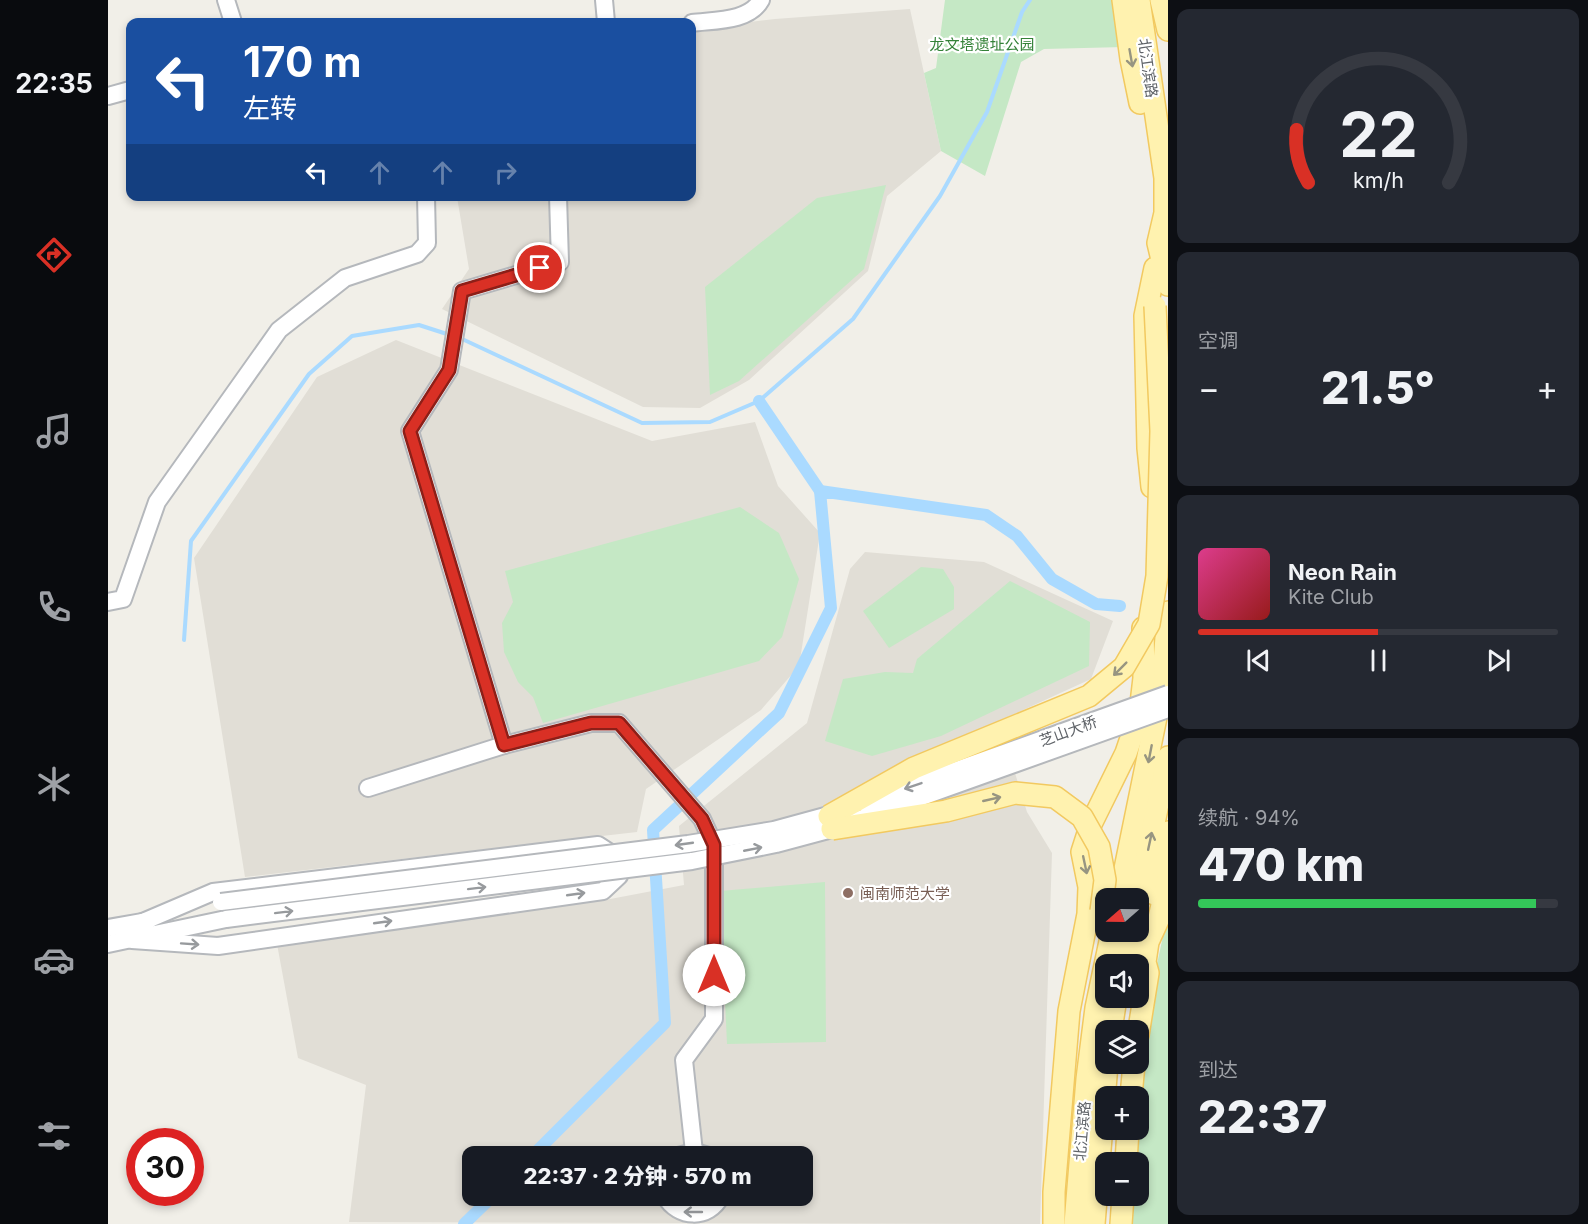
<!DOCTYPE html>
<html lang="zh">
<meta charset="utf-8">
<style>
:root{--surface:#171b24;--page:#242831;--text:#f1f3f6;--muted:#9ea1a6;--line:#363941;--accent:#d93025}
body{margin:0;font-family:Inter,"Noto Sans SC",sans-serif;background:var(--page);color:var(--text);height:100vh;display:flex;flex-direction:column;font-size:22px;white-space:nowrap}
*{box-sizing:border-box;margin:0}
p{font-size:20px;color:var(--muted)}
.icon{flex:none;width:33px;height:33px;fill:none;stroke:currentColor;stroke-width:2;stroke-linecap:round;stroke-linejoin:round}
.map{position:relative;flex:1;overflow:hidden}
.sheet{display:flex;flex-direction:column;gap:9px;padding:9px;background:#0d0f14;width:420px}
.sheet>*{flex:none}
.top-card{position:absolute;left:18px;top:18px;width:570px;height:183px;border-radius:12px;box-shadow:0 3px 9px #0003;background:#1a4fa0;color:#fff;overflow:hidden}
.needle{width:39px;rotate:250deg}
.buttons{position:absolute;left:987px;top:888px;display:grid;gap:12px}
.buttons a{display:grid;place-items:center;width:54px;height:54px;border-radius:12px;background:var(--surface);box-shadow:0 3px 9px #0003;font-size:30px}
.speed{position:absolute;left:18px;top:1128px;display:flex;gap:12px;font-size:30px;font-weight:700;text-align:center}
.speed>*{display:grid;place-content:center;width:78px;height:78px;border-radius:50%;background:var(--surface);box-shadow:0 3px 9px #0003;line-height:1}
.speed .limit{border:9px solid #d22;background:#fff;color:#111}
.pin{position:absolute;display:grid;place-items:center;width:51px;height:51px;color:#fff;margin:-26px;border:3px solid #fff;border-radius:50%;box-shadow:0 2px 6px #0007}
.me{position:absolute;width:66px;margin:-33px;rotate:0deg;stroke-linejoin:round;filter:drop-shadow(0 0 4px #0008)}
.turn{display:flex;align-items:center;gap:21px;height:126px;padding:0 18px;font-size:27px}
.turn .icon{width:78px;height:78px;stroke-width:2.5}
.turn b{display:block;font-size:42px;line-height:51px}
.lanes{display:flex;align-items:center;height:57px;padding:0 18px;background:#0003;justify-content:center;gap:30px;direction:ltr}
.lanes .off{opacity:.35}
.big{font-size:45px;font-weight:800;line-height:1.1}
.sheet .card{flex:1;display:flex;flex-direction:column;justify-content:center;gap:9px;min-width:0;padding:0 21px;border-radius:12px;background:var(--page)}
.sheet .dial{align-items:center;gap:0}
.dial svg{height:156px;overflow:visible;fill:none;stroke:var(--line);stroke-width:7;stroke-linecap:round;text-anchor:middle}
.dial text{fill:var(--text);stroke:none}
.song{display:flex;align-items:center;gap:18px}
.cover{width:72px;height:72px;border-radius:9px;background:linear-gradient(135deg,hsl(330 70% 55%),hsl(0 70% 35%))}
.played{height:6px;border-radius:3px;background:linear-gradient(90deg,var(--accent) 50%,var(--line) 50%)}
.keys{display:flex;justify-content:space-around;direction:ltr}
.heat{display:flex;justify-content:space-between;align-items:center;font-size:33px;direction:ltr}
.charge{height:9px;border-radius:4px;background:linear-gradient(90deg,#34c759 94%,var(--line) 0)}
.trip{position:absolute;left:354px;top:1146px;width:351px;height:60px;border-radius:12px;background:var(--surface);box-shadow:0 3px 9px #0003;font-weight:800;line-height:60px;text-align:center}
main{display:flex;flex:1;min-height:0}
.menu{display:flex;flex-direction:column;width:108px;justify-content:space-around;align-items:center;background:#090b0e;color:var(--muted)}
.menu .icon{width:42px;height:42px}
.menu .selected{color:var(--accent)}
.menu b{font-size:27px;color:var(--text)}
.map>svg:first-child{display:block}
.education{fill:#e1ded6;fill-rule:evenodd}
.green{fill:#c5e8c5}
.lines{fill:none;stroke-linecap:round;stroke-linejoin:round}
.stream{stroke:#aadaff;stroke-width:4}
.canal{stroke:#aadaff;stroke-width:12}
.minor-casing{stroke:#b5b8bc;stroke-width:20}
.major-casing{stroke:#f2c960;stroke-width:24}
.minor{stroke:#fff;stroke-width:16}
.major{stroke:#fff2af;stroke-width:21}
.minor-bridge-casing{stroke:#b5b8bc;stroke-width:20;stroke-linecap:butt}
.major-bridge-casing{stroke:#f2c960;stroke-width:24;stroke-linecap:butt}
.minor-bridge{stroke:#fff;stroke-width:16}
.major-bridge{stroke:#fff2af;stroke-width:21}
.oneway{stroke:#979581}
.oneway2{stroke:#979a9d}
.route-casing{stroke:#8d1f18;stroke-width:15}
.route{stroke:#d93025;stroke-width:10}
.education-dot{fill:#8d6e63;stroke:#fff;stroke-width:2}
.labels{text-anchor:middle;dominant-baseline:central;stroke-width:4.5;stroke-linejoin:round;paint-order:stroke}
.park-label{font-size:15px;fill:#348238;stroke:#fff}
.street-label{font-size:15px;fill:#5f6368;stroke:#fff}
.education-label{font-size:15px;fill:#785e54;stroke:#fff;text-anchor:start}
</style>
<main>
<nav class="menu">
<b>22:35</b>
<svg class="icon selected" aria-label="directions" viewBox="0 0 24 24"><path d="M12 3l9 9-9 9-9-9zM9 14v-3h6M13 9l2 2-2 2"/></svg>
<svg class="icon" aria-label="music" viewBox="0 0 24 24"><path d="M9 18V5l10-2v13"/><circle cx="6" cy="18" r="3"/><circle cx="16" cy="16" r="3"/></svg>
<svg class="icon" aria-label="phone" viewBox="0 0 24 24"><path d="M5 4h4l2 5-3 2q2 4 5 5l2-3 5 2v4C11 20 4 13 5 4z"/></svg>
<svg class="icon" aria-label="climate" viewBox="0 0 24 24"><path d="M12 3v18M4 7l16 10M4 17L20 7"/></svg>
<svg class="icon" aria-label="car" viewBox="0 0 24 24"><path d="M5 17H2v-5l4-1 3-4h7l3 4 3 1v5h-3M9 17h6M6 11h13"/><circle cx="7" cy="17" r="2"/><circle cx="17" cy="17" r="2"/></svg>
<svg class="icon" aria-label="filters" viewBox="0 0 24 24"><path d="M4 7h16M4 17h16"/><circle cx="9" cy="7" r="2"/><circle cx="15" cy="17" r="2"/></svg>
</nav>
<div class="map">
<svg width="1060" height="1224" viewBox="0 0 1060 1224">
<rect width="100%" height="100%" fill="#f1efe8"/>
<g class="education">
<polygon points="802,9 833,151 779,196 760,271 641,380 592,408 535,407 334,309 361,269 349,197 584,196 584,29 667,19"/>
<polygon points="288,340 544,441 647,422 670,486 712,533 691,666 653,710 538,789 529,832 137,877 86,558 209,377"/>
<path d="M757 552 876 562 1005 621 983 679 891 721 919 812 944 853 932 1224 241 1222 258 1085 190 1058 169 944 497 900 576 885 571 826 699 723 742 569ZM364 1156H694V1196H364Z"/>
</g>
<g class="green">
<polygon points="837,0 1006,0 1016,47 936,49 913,62 877,176 833,151 816,73 828,68"/>
<polygon points="778,185 756,269 631,381 602,395 597,287 709,198"/>
<polygon points="632,507 671,533 691,579 674,637 651,661 435,723 425,697 410,682 396,652 394,623 405,602 397,571"/>
<polygon points="813,567 835,569 846,587 846,609 781,648 755,611"/>
<polygon points="902,581 982,622 981,666 833,736 764,756 717,741 735,679 777,672 805,673 809,659"/>
<polygon points="717,882 718,1042 619,1044 612,891"/>
<path d="M1060 915V1224H1017L1020 1196H1030V1162H1023L1026 1130H1030C1030 1056 1043 986 1060 915Z"/>
</g>
<g class="lines">
<g class="stream">
<polyline points="352,338 534,423 602,422 651,401 745,319 832,196 879,112 914,12 922,0"/>
<polyline points="76,640 83,541 201,374 244,336 311,325 342,335"/>
</g>
<g class="canal">
<polyline points="651,401 712,491"/>
<polyline points="424,1156 557,1023 545,830 671,713 723,608 712,491 878,515 909,536 944,579 988,604 1012,606"/>
<polyline points="356,1224 385,1196"/>
</g>
<g class="minor-casing">
<g id="minor">
<polyline points="118,0 125,22"/>
<polyline points="496,0 498,22"/>
<path d="M584 23C606 20 641 22 653 0"/>
<polyline points="0,96 22,90"/>
<polyline points="450,196 452,262 354,291 341,370 302,431 396,745 483,723 511,723 594,819 606,845 606,1019 576,1060 586,1152"/>
<polyline points="0,602 15,599 49,502 171,330 237,278 309,254 319,243 318,196"/>
<polyline points="260,788 396,745"/>
<polyline points="0,928 40,921"/>
<polyline points="24,940 110,946 495,891 511,876 510,858 490,845 105,892 30,924"/>
<polyline points="0,944 118,919"/>
<polyline points="570,1156 586,1152 601,1156"/>
<path d="M557 1196C570 1219 601 1220 613 1196"/>
</g>
</g>
<g class="major-casing">
<g id="major">
<polyline points="1015,0 1023,59 1032,103"/>
<polyline points="1031,0 1057,178 1057,213 1050,243 1060,285"/>
<polyline points="1053,0 1060,30"/>
<polyline points="1044,487 1040,448 1037,316 1047,268"/>
<polyline points="1046,894 1060,832"/>
<polyline points="1011,898 1054,688 1060,612"/>
<polyline points="1030,898 1060,757"/>
<polyline points="1015,964 1022,932"/>
<polyline points="1003,1030 1008,998"/>
<polyline points="1030,1035 1040,973 1037,962 1040,942 1051,918 1060,879"/>
<polyline points="1023,1096 1026,1064"/>
<polyline points="1018,1162 1020,1130"/>
<polyline points="946,1224 946,1192 961,1011 980,914 981,887 974,852 983,824 1018,753 1032,712 1036,678 1035,628"/>
<polyline points="967,1224 979,1079 988,1008 1004,932"/>
<polyline points="986,1224 999,1064"/>
<polyline points="1013,1224 1015,1196"/>
</g>
</g>
<use href="#minor" class="minor"/>
<use href="#major" class="major"/>
<g class="minor-bridge-casing">
<g id="minor-bridge">
<polyline points="757,803 1060,694"/>
<polyline points="113,902 580,844 666,830 732,812"/>
<polyline points="118,919 584,861 668,844 724,829 1060,709"/>
</g>
</g>
<g class="major-bridge-casing">
<g id="major-bridge">
<polyline points="721,816 806,768 981,696 1016,667 1041,624 1049,576 1053,431 1047,306"/>
<polyline points="724,829 838,811 907,793 947,797 974,817 991,847 997,880 993,911"/>
</g>
</g>
<use href="#minor-bridge" class="minor-bridge"/>
<use href="#major-bridge" class="major-bridge"/>
</g>
<defs><path id="oneway-shaft" d="M-6 0H5M1.5-3L5.5 0L1.5 3" fill="none" stroke-width="1.6" stroke-linecap="round" stroke-linejoin="round" transform="scale(1.5)"/></defs>
<g class="oneway">
<use href="#oneway-shaft" transform="translate(1023 58) rotate(80)"/>
<use href="#oneway-shaft" transform="translate(1012 669) rotate(135)"/>
<use href="#oneway-shaft" transform="translate(1042 754) rotate(101)"/>
<use href="#oneway-shaft" transform="translate(884 799) rotate(-13)"/>
<use href="#oneway-shaft" transform="translate(1042 841) rotate(-78)"/>
<use href="#oneway-shaft" transform="translate(977 865) rotate(78)"/>
</g>
<g class="oneway2">
<use href="#oneway-shaft" transform="translate(805 786) rotate(161)"/>
<use href="#oneway-shaft" transform="translate(576 844) rotate(172)"/>
<use href="#oneway-shaft" transform="translate(645 849) rotate(-11)"/>
<use href="#oneway-shaft" transform="translate(369 888) rotate(-7)"/>
<use href="#oneway-shaft" transform="translate(468 894) rotate(-8)"/>
<use href="#oneway-shaft" transform="translate(176 912) rotate(-7)"/>
<use href="#oneway-shaft" transform="translate(275 922) rotate(-8)"/>
<use href="#oneway-shaft" transform="translate(82 944) rotate(4)"/>
<use href="#oneway-shaft" transform="translate(585 1212) rotate(-180)"/>
</g>
<g class="lines">
<g class="route-casing">
<polyline id="route" points="432,268 354,291 341,370 302,431 396,745 483,723 511,723 594,819 606,845 606,975"/>
</g>
<use href="#route" class="route"/>
</g>
<circle class="education-dot" cx="740" cy="893" r="6"/>
<g class="labels">
<g class="park-label">
<text x="874" y="44">龙文塔遗址公园</text>
</g>
<g class="street-label">
<text transform="translate(1040 68) rotate(82)">北江滨路</text>
<text transform="translate(960 731) rotate(-20)">芝山大桥</text>
<text transform="translate(974 1131) rotate(-85)">北江滨路</text>
</g>
<g class="education-label">
<text x="752" y="893">闽南师范大学</text>
</g>
</g>
</svg>
<div class="buttons">
<a><svg class="needle" viewBox="-14 -14 28 28"><path d="M0-13l5 13h-10z" fill="#e53935"/><path d="M0 13l5-13h-10z" fill="#9ea1a6"/></svg></a>
<a><svg class="icon" aria-label="sound" viewBox="0 0 24 24"><path d="M4 9h4l5-4v14l-5-4H4zM17 9q2 3 0 6"/></svg></a>
<a><svg class="icon" aria-label="layers" viewBox="0 0 24 24"><path d="M12 4l9 5-9 5-9-5zM3 14l9 5 9-5"/></svg></a>
<a>+</a>
<a>−</a>
</div>
<div class="speed"><div class="limit">30</div></div>
<div class="pin" style="left:432px;top:268px;background:#d93025"><svg class="icon" aria-label="arrive" viewBox="0 0 24 24"><path d="M6 21V4h12l-3 4 3 4H6"/></svg></div>
<svg class="me" style="left:606px;top:975px" viewBox="-20 -20 40 40"><circle r="19" fill="#fff"/><path d="M0-13L10 11 0 6-10 11z" fill="#d93025"/></svg>
<div class="trip">22:37 · 2 分钟 · 570 m</div>
<div class="top-card">
<div class="turn"><svg class="icon" aria-label="left" viewBox="0 0 24 24"><path d="M17 20v-9H6M10 6l-5 5 5 5"/></svg><div><b>170 m</b>左转</div></div>
<div class="lanes"><svg class="icon" aria-label="left" viewBox="0 0 24 24"><path d="M17 20v-9H6M10 6l-5 5 5 5"/></svg><svg class="icon off" aria-label="ahead" viewBox="0 0 24 24"><path d="M12 20V5M6 11l6-6 6 6"/></svg><svg class="icon off" aria-label="ahead" viewBox="0 0 24 24"><path d="M12 20V5M6 11l6-6 6 6"/></svg><svg class="icon off" aria-label="right" viewBox="0 0 24 24"><path d="M7 20v-9h11M14 6l5 5-5 5"/></svg></div>
</div>
</div>
<section class="sheet">
<div class="card dial"><svg viewBox="0 0 100 80">
<path d="M14 69A42 42 0 1 1 86 69"/>
<path d="M14 69A42 42 0 0 1 8 42" stroke="#d93025"/>
<text x="50" y="56" font-size="32" font-weight="700">22</text>
<text x="50" y="72" font-size="11">km/h</text>
</svg></div>
<div class="card"><p>空调</p>
<div class="heat"><a>−</a><b class="big">21.5°</b><a>+</a></div>
</div>
<div class="card">
<div class="song"><i class="cover"></i><div><b>Neon Rain</b><p>Kite Club</p></div></div>
<div class="played"></div>
<div class="keys"><svg class="icon" aria-label="previous" viewBox="0 0 24 24"><path d="M18 5L8 12l10 7zM5 5v14"/></svg><svg class="icon" aria-label="pause" viewBox="0 0 24 24"><path d="M8 5v14M16 5v14"/></svg><svg class="icon" aria-label="next" viewBox="0 0 24 24"><path d="M6 5l10 7-10 7zM19 5v14"/></svg></div>
</div>
<div class="card"><p>续航 · 94%</p><b class="big">470 km</b><div class="charge"></div></div>
<div class="card"><p>到达</p><b class="big">22:37</b></div>
</section>
</main>
